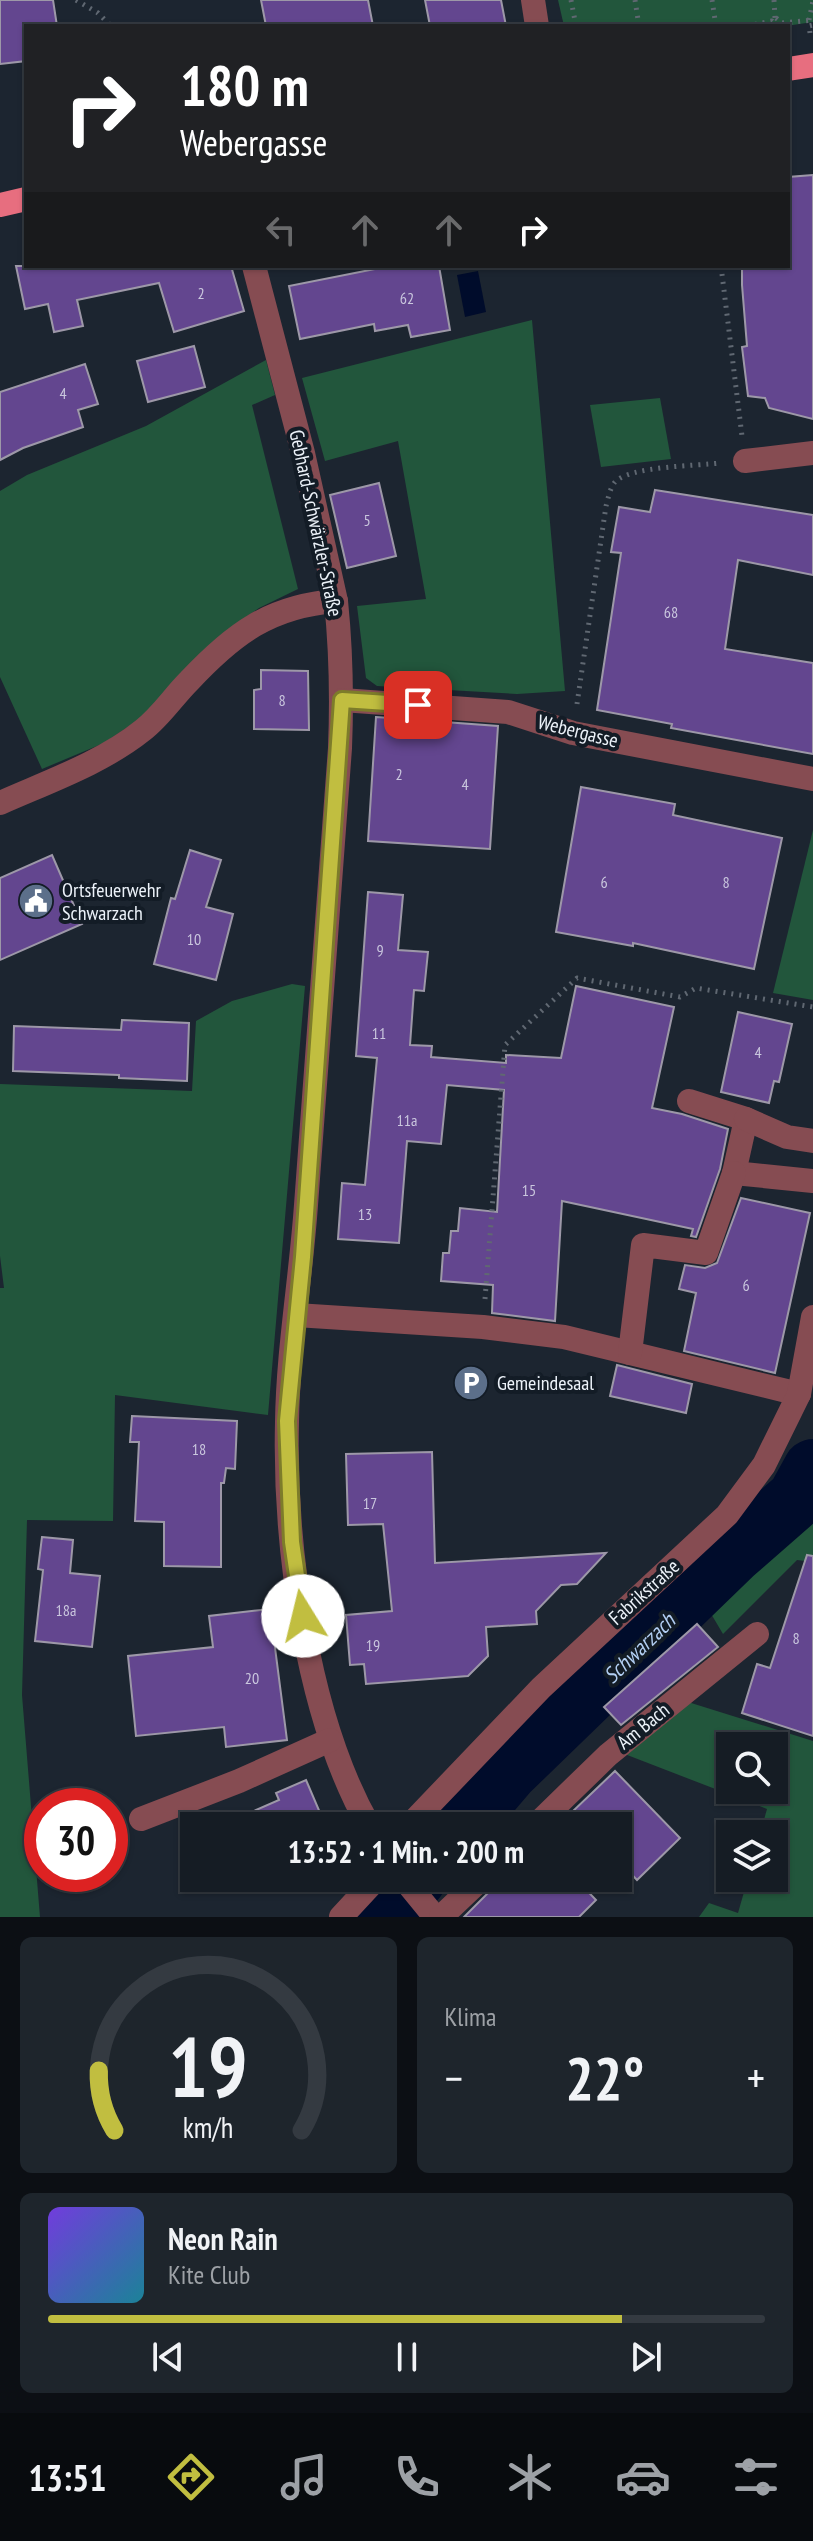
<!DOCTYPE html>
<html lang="de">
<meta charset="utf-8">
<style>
:root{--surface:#151c24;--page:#1e252c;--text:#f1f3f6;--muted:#9da1a6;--line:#343a41;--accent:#c1be40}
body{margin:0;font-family:"PT Sans Narrow",sans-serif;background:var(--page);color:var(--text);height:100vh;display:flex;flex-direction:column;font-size:30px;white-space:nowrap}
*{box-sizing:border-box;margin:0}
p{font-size:26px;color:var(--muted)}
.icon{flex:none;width:44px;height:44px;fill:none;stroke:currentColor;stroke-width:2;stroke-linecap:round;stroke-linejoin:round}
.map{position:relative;height:1917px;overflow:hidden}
.sheet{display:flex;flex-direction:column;gap:20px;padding:20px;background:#0c0f14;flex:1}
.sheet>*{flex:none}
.top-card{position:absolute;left:24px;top:24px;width:766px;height:244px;border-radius:0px;box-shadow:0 2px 6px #0004,0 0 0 2px var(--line);background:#202124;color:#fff;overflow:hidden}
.controls{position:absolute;left:716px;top:1732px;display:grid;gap:16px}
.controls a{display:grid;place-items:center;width:72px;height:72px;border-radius:0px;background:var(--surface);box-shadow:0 2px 6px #0004,0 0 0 2px var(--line);font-size:40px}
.speed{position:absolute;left:24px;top:1788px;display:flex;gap:16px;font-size:40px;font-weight:700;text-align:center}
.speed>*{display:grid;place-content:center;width:104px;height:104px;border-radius:50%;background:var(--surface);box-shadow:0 2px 6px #0004,0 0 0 2px var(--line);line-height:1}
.speed .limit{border:12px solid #d22;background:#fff;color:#111}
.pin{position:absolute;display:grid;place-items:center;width:68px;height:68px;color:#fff;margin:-34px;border-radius:16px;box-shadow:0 4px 12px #0006}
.me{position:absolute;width:88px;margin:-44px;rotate:351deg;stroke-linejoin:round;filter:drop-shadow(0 0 6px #0008)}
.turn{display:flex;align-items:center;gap:28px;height:168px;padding:0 24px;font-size:36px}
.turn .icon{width:104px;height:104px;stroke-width:2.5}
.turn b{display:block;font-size:56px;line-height:68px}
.lanes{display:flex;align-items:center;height:76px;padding:0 24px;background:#0003;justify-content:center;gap:40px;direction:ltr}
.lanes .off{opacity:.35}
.big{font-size:60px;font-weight:700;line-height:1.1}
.sheet .tile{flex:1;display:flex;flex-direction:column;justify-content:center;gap:12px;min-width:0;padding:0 28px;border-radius:12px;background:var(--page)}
.sheet .dial{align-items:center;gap:0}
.dial svg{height:208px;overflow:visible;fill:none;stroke:var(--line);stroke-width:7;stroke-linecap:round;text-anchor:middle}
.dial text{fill:var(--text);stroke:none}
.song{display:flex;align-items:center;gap:24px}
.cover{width:96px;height:96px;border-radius:12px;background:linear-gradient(135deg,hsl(260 70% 55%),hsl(190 70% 35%))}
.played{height:8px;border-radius:4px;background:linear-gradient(90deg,var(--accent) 80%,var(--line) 80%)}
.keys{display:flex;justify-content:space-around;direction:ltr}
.heat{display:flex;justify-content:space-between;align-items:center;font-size:44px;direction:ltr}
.sheet .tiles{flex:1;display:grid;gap:20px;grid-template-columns:1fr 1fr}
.tile:last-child{grid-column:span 2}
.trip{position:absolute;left:180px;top:1812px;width:452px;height:80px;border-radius:0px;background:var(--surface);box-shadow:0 2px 6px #0004,0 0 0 2px var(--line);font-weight:700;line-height:80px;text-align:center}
.menu{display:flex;height:128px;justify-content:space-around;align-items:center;background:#080b0e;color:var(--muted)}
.menu .icon{width:56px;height:56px}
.menu .active{color:var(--accent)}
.menu b{font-size:36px;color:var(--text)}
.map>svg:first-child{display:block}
.green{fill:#22563c;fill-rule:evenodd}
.water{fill:#000c2b}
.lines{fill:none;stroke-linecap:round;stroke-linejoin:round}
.river{stroke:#000c2b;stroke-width:60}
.building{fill:#63468f;stroke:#9d98a8;stroke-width:2}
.path{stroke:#606872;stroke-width:5;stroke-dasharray:2 6;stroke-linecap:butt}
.minor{stroke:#864c52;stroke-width:24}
.major{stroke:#e76e7f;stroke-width:24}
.route-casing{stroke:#7d7c2a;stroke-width:20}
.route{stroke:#c1be40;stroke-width:14}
.labels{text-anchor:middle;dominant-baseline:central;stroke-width:8;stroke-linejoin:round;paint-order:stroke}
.number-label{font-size:16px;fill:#cac7de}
.street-label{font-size:20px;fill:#ecf2f9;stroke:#131c26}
.poi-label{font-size:20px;fill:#ecf2f9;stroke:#131c26;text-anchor:start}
.water-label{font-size:22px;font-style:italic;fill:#b2cef2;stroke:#131c26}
</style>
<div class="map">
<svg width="813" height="1917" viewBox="0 0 813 1917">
<rect width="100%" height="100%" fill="#1c2530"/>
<g class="green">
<polygon points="558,0 813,0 813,22 786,26 564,26"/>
<polygon points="532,320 565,691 517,694 377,686 366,678 357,606 426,599 398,441 325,461 302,378"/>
<polygon points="266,360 275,395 252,405 298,589 259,608 232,627 138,720 104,743 42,769 0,677 0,491 27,475 146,426"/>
<polygon points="660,398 671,459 601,467 590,405"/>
<polygon points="813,830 813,1000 773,993"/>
<polygon points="292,984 305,986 268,1415 115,1395 113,1521 27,1520 22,1695 40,1917 0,1917 0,1288 4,1288 0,1256 0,1084 192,1091 196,1021 232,1001"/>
<polygon points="813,1515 813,1562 797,1560 723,1634 707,1607 800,1530"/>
<path d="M688 1702 813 1741V1917H699L709 1903 738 1913 748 1878H774V1834H760L767 1809 622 1753ZM730 1746H774V1790H730Z"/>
</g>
<polygon class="water" points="478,271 486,312 465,317 457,275"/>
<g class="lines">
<g class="river">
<polyline points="462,1826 508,1772 733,1554 797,1498 813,1469"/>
<polyline points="383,1917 417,1878"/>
</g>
</g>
<g class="building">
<polygon points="0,0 53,0 57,26 26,26 26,61 0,64"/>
<polygon points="261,0 368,0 373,26 266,26"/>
<polygon points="425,0 501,0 506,26 430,26"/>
<polygon points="813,175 813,419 769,408 765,398 748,396 742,347 747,346 742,285 742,266 788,266 788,177"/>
<polygon points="16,266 231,266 244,311 174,332 159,283 77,300 83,326 54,332 48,304 25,309"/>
<polygon points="390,266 439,266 450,330 411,337 408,325 375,331 374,324 300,339 289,286"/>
<polygon points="194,346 205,387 148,402 137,361"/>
<polygon points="85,364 98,404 78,410 83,427 23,448 0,460 0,392"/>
<polygon points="379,483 396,556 347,568 330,495"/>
<polygon points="655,490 813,515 813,575 738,560 725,649 813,663 813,754 671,728 672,724 597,710 621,553 611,552 619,507 650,512"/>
<polygon points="261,670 308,671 309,730 254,729 254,690 261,689"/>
<polygon points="376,717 498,726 490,849 368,841"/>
<polygon points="581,787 675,804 673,815 782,838 754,969 633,943 633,946 556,932"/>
<polygon points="190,850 221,860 206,907 233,914 216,980 154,964 171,898 175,899"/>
<polygon points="52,855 82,924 0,960 0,878"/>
<polygon points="368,892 403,895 398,950 428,952 424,991 414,990 410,1045 432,1046 431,1057 506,1063 506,1055 561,1058 576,986 674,1007 652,1108 682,1114 728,1129 720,1169 696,1237 691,1236 693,1229 562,1201 555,1321 492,1313 493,1285 441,1281 443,1253 449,1253 451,1231 458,1231 460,1208 497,1212 504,1090 447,1085 441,1144 407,1141 399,1243 338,1239 342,1183 365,1185 377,1058 356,1056"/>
<polygon points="738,1012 792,1024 779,1082 774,1081 769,1103 721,1092"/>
<polygon points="122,1020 189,1023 187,1081 119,1078 119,1075 13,1071 14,1026 121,1030"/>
<polygon points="741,1198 810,1213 775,1373 684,1351 696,1293 679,1289 685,1265 705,1268 717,1263"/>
<polygon points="617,1365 692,1384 686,1413 610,1396"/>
<polygon points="132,1416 237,1421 235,1469 226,1468 224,1483 221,1483 221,1567 164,1566 164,1522 135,1521 139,1442 130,1442"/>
<polygon points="432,1452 435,1563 606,1553 577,1584 561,1585 536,1611 537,1624 486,1627 488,1656 468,1676 366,1684 364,1664 350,1665 346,1615 392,1611 383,1524 348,1525 346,1454"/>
<polygon points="42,1537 73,1540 70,1573 100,1576 92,1647 35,1641 43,1570 38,1569"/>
<polygon points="807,1555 813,1556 813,1736 742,1713 757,1664 770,1668"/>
<polygon points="270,1609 287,1740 226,1747 224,1727 136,1736 128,1656 213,1647 209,1616"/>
<polygon points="697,1624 718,1647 621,1725 604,1707"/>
<polygon points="615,1771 680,1838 637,1880 618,1860 618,1826 586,1826 572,1812"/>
<polygon points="306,1780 321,1815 317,1817 321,1826 219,1826 279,1800 276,1793"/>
<polygon points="503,1878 575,1878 596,1900 579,1917 464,1917"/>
</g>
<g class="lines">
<g class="path">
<polyline points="76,0 98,13 111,26"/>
<polyline points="571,0 576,26"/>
<polyline points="635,0 639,26"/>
<polyline points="712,0 716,26"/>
<polyline points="774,0 775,18"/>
<polyline points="776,18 782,23 813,20"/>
<polyline points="809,20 813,1"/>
<polyline points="747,26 772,21 777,26"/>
<polyline points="810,33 809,26 813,25"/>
<polyline points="721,266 742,436"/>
<path d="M577 704 606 506C608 499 610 488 615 482 630 466 696 466 720 463"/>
<polyline points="485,1299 505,1045 577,978 680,997 696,988 813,1007"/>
</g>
<g class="minor">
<polyline points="533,0 537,26"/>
<path d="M254 266 303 453 336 601C341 650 342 699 340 748 329 900 317 1053 306 1205 301 1277 288 1350 287 1422 284 1547 307 1717 369 1826"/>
<polyline points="745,461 813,453"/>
<polyline points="342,700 508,712 573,733 813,779"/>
<path d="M0 803C47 782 102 763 143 730 161 716 173 697 189 681 233 634 270 606 336 601"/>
<polyline points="689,1101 746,1119 734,1173 813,1181"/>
<polyline points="746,1119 787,1137 813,1141"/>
<polyline points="296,1315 483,1327 564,1337 799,1394"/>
<polyline points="630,1353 643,1245 706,1253 734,1173"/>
<polyline points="141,1819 239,1781 330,1740"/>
<polyline points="409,1826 541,1688 727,1515 764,1465 799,1394 813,1317"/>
<polyline points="535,1826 608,1755 757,1634"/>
<polyline points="403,1878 435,1917"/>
<polyline points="341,1917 377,1878"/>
<polyline points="441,1917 482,1878"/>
</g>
<g class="major">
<polyline points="788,69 813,65"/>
<polyline points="0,205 26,199"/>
</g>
</g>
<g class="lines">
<g class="route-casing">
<polyline id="route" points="303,1616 292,1542 287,1421 303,1257 342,700 418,705"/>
</g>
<use href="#route" class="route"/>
</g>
<defs>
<g id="civic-disc" transform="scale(1.8)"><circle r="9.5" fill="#5c6f8a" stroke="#131c26"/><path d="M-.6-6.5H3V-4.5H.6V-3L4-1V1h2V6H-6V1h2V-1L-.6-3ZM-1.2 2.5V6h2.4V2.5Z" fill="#fff"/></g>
<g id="parking-disc" transform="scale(1.8)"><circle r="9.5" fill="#5c6f8a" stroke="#131c26"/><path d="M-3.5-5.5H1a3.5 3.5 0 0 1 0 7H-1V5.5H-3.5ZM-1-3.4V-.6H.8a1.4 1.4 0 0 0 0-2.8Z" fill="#fff"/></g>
</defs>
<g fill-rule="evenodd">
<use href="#civic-disc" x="36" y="901"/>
<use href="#parking-disc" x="471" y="1383"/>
</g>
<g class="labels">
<g class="number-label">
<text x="201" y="293">2</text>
<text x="407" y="298">62</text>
<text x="63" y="393">4</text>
<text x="367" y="520">5</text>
<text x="671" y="612">68</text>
<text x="282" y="700">8</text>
<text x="399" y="774">2</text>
<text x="465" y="784">4</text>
<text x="604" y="882">6</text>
<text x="726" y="882">8</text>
<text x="194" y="939">10</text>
<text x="380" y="950">9</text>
<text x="379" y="1033">11</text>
<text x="758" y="1052">4</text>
<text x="407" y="1120">11a</text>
<text x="529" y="1190">15</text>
<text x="365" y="1214">13</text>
<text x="746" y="1285">6</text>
<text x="199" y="1449">18</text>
<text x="370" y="1503">17</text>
<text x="66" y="1610">18a</text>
<text x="796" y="1638">8</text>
<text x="373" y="1645">19</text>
<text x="252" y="1678">20</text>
</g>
<g class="street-label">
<text transform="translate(316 523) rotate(78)">Gebhard-Schwärzler-Straße</text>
<text transform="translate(578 731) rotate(14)">Webergasse</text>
<text transform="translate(644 1592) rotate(-42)">Fabrikstraße</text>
<text transform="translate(643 1726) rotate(-39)">Am Bach</text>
</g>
<g class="poi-label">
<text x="62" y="890">Ortsfeuerwehr<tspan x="62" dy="23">Schwarzach</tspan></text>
<text x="497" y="1383">Gemeindesaal</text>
</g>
<g class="water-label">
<text transform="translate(639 1648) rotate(-44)">Schwarzach</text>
</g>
</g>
</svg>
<div class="controls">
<a><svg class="icon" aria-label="search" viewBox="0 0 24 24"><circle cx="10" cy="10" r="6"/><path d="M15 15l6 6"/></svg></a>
<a><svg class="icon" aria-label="layers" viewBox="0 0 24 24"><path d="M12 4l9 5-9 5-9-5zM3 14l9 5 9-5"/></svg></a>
</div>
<div class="speed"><div class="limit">30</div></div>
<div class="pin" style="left:418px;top:705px;background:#d93025"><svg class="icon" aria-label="arrive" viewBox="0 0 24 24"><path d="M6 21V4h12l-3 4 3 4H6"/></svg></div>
<svg class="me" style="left:303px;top:1616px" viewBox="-20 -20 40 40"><circle r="19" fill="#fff"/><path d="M0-13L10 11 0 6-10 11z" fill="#c1be40"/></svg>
<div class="trip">13:52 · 1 Min. · 200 m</div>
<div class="top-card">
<div class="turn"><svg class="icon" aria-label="right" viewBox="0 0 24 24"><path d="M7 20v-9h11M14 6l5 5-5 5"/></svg><div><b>180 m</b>Webergasse</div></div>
<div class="lanes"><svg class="icon off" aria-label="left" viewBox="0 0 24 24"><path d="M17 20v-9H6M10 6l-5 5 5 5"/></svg><svg class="icon off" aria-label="ahead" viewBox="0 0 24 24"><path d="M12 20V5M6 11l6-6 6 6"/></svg><svg class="icon off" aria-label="ahead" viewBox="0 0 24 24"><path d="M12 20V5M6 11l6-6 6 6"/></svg><svg class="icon" aria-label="right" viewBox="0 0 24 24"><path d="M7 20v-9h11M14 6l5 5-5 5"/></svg></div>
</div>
</div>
<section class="sheet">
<div class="tiles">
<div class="tile dial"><svg viewBox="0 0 100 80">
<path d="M14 69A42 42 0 1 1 86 69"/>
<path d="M14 69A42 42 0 0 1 8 46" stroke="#c1be40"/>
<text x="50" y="56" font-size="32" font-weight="700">19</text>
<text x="50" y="72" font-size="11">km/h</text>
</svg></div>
<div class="tile"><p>Klima</p>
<div class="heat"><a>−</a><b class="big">22°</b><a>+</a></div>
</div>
<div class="tile">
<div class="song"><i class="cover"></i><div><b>Neon Rain</b><p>Kite Club</p></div></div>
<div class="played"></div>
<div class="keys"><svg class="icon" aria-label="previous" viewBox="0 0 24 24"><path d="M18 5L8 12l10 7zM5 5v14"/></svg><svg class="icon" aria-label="pause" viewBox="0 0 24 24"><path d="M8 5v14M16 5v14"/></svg><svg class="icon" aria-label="next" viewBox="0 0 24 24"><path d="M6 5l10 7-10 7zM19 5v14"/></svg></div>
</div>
</div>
</section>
<nav class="menu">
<b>13:51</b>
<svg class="icon active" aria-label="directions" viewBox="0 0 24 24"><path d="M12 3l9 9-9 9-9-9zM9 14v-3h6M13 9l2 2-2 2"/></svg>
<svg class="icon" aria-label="music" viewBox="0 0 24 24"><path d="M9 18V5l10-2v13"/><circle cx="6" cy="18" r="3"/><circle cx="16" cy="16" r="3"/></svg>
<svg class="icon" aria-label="phone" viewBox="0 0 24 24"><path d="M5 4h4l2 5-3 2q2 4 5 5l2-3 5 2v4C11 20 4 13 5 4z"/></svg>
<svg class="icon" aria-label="climate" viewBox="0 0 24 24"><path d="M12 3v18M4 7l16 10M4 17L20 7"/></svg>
<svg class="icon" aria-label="car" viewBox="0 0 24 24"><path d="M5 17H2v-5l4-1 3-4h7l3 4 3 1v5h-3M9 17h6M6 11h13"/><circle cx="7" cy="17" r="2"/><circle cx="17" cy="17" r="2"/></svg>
<svg class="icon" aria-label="filters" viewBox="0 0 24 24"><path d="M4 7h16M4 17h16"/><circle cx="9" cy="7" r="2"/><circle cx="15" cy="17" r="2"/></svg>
</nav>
